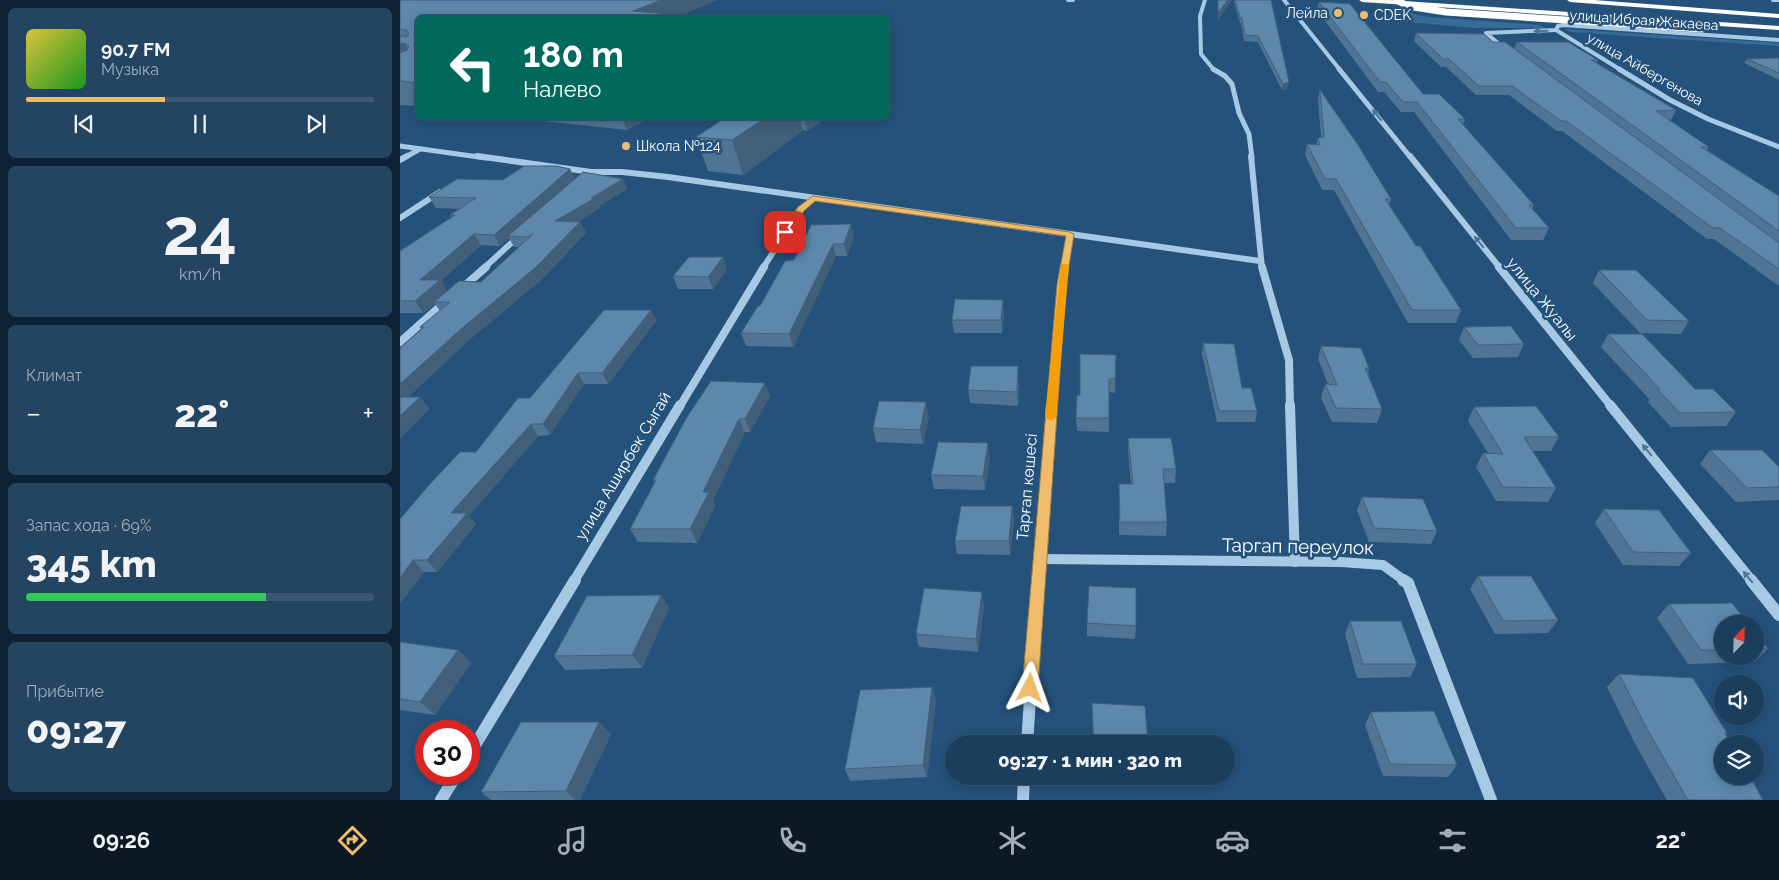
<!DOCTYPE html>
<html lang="ru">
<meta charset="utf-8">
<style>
:root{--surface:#1b3e5c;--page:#244562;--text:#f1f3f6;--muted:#a0aebb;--line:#395772;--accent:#efbc6b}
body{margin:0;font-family:Raleway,sans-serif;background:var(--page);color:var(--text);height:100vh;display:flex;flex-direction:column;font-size:19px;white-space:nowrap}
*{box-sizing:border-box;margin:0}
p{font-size:16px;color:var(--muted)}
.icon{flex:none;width:28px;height:28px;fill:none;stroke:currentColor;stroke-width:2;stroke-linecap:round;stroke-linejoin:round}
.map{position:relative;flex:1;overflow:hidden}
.drawer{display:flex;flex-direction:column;gap:8px;padding:8px;background:#0f2233;width:400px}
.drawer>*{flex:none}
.hud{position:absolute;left:15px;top:15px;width:475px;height:105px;border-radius:8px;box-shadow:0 2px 12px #0003,0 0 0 1px var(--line);background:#00695c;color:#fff;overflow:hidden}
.needle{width:32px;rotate:23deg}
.controls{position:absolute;left:1314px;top:615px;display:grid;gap:10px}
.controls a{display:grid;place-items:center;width:50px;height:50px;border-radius:50%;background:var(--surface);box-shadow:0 2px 12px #0003,0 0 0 1px var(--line);font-size:25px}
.speed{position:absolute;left:15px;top:720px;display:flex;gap:10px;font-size:25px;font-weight:700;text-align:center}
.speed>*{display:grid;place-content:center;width:65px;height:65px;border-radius:50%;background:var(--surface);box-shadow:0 2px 12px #0003,0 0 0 1px var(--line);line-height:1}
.speed .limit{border:8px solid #d22;background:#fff;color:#111}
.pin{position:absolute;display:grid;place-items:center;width:42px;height:42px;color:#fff;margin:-21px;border-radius:10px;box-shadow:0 2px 8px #0006}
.me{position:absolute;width:55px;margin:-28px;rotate:4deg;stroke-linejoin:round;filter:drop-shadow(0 0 4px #0008)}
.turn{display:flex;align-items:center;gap:18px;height:105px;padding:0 25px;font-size:22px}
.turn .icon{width:65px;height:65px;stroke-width:2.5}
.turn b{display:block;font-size:35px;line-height:42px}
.big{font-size:38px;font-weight:800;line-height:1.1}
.drawer .tile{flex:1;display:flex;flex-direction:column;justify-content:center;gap:8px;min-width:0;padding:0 18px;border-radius:8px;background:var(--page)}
.drawer .dial{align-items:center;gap:0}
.dial b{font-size:65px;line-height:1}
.song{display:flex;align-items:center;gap:15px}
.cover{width:60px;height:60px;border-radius:8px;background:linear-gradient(135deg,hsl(50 70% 55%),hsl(120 70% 35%))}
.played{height:5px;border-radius:2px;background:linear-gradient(90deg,var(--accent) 40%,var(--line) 40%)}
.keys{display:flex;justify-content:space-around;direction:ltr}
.heat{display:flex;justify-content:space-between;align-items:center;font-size:28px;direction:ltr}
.charge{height:8px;border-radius:4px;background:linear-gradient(90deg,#34c759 69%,var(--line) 0)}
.trip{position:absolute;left:545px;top:735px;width:290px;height:50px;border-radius:25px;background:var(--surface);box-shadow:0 2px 12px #0003,0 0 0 1px var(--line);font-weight:800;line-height:50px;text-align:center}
.menu{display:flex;height:80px;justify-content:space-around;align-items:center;background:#0b1925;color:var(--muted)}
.menu .icon{width:35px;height:35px}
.menu .on{color:var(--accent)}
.menu b{font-size:22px;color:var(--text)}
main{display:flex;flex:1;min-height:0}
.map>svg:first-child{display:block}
.green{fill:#376c98}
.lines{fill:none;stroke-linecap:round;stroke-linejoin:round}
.minor-far5{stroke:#a7c9e4;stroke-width:4}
.minor-far4{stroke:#a7c9e4;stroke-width:5}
.minor-far3{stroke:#a7c9e4;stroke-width:6}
.minor-far2{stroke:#a7c9e4;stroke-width:8}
.minor-far1{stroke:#a7c9e4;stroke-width:10}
.minor{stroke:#a7c9e4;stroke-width:12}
.highway{fill:#fff;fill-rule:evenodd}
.highway-bridge{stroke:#fff;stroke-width:7}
.wall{fill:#507594;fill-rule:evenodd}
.shaded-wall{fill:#415f78}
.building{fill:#5d88ac;stroke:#415f78}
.oneway{fill:#4b769a}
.route{fill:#efbc6b;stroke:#9b7a46}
.slow{fill:#f59e0b}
.poi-dot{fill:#efbc6b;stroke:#24527b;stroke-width:2}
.labels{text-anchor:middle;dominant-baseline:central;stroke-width:5;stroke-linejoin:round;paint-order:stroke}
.far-poi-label{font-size:14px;fill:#fff;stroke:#24527b;text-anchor:start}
.far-street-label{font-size:14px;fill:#fff;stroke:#24527b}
.street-label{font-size:16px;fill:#fff;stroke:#24527b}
.near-street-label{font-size:19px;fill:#fff;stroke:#24527b}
</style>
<main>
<section class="drawer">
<div class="tile">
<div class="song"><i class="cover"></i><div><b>90.7 FM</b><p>Музыка</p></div></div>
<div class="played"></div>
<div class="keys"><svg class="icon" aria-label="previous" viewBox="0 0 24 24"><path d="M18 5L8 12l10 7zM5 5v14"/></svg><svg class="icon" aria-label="pause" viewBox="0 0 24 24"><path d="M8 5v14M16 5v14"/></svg><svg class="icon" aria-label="next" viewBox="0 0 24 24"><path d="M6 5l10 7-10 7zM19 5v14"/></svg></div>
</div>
<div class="tile dial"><b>24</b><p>km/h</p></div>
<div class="tile"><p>Климат</p>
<div class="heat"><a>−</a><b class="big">22°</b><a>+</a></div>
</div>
<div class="tile"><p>Запас хода · 69%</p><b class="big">345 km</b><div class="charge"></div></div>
<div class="tile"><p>Прибытие</p><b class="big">09:27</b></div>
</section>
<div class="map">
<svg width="1379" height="800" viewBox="0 0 1379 800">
<rect width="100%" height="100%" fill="#24527b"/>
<g class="green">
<polygon points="992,8 1009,9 1014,14 1028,17 1140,25 1145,28 1075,28 997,21"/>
<polygon points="1166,29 1379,43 1379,46 1170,32"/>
</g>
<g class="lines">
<g class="minor-far5">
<polyline points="668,0 673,0"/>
<polyline points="805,0 800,16 801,54 814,70"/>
<polyline points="884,0 940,70"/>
<polyline points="1373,0 1379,0"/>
<polyline points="1156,30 1221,70"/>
<polyline points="1104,48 1086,33 1156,30 1158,26 1163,25 1379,40"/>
</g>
<g class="minor-far4">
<polyline points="813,69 825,76 832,84 839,113 849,134 852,158"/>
<polyline points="939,69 1011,158"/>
<polyline points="1219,69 1270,100 1308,119 1379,147"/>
<polyline points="0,146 86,158"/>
<polyline points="4,158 20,149"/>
</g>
<g class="minor-far3">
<polyline points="77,156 191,172 222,172 268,177 860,261"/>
<polyline points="851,156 862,268"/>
<polyline points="1010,156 1100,268"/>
<polyline points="0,160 7,156"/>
<polyline points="0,218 40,192"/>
<polyline points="84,268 120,235"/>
<polyline points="363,268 401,209 413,199"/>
<polyline points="664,268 670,234"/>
</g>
<g class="minor-far2">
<polyline points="862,267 889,360 890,406"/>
<polyline points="1099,267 1211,406"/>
<polyline points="61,289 86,267"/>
<polyline points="0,342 45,302"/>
<polyline points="280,406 364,267"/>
<polyline points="651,406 661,285 664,267"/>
</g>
<g class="minor-far1">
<polyline points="890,405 895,562"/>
<polyline points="1210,405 1352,581"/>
<polyline points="639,559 941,562 983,565 1005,581"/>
<polyline points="174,581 280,405"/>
<polyline points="638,581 651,405"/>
</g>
<g class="minor">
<polyline points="1003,580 1008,583 1091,800"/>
<polyline points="1351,580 1379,615"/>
<polyline points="627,744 638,580"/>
<polyline points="69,755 175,580"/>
<polyline points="41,800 57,774"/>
<polyline points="623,800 624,776"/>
</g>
<g class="highway">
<polygon points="959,0 989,0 1379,26 1379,30 962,2"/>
<polygon points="1167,0 1194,0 1379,14 1379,18 1170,2"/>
</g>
<polyline class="highway-bridge" points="997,0 1007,6 1046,12 1302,29"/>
</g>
<g class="wall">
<polygon points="0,0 316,0 282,15 18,18 18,106 0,105"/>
<polygon points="834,0 871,0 888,88 882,90 858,42 844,41 841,23 840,23 834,2"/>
<polygon points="919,2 1023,94 1065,119 1063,125 1134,205 1132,209 1149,228 1143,240 1111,240 1014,112 1001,112 984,92 978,92 917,10"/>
<polygon points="1016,33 1093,42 1114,49 1117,42 1198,60 1197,63 1276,110 1271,120 1269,120 1309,147 1307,150 1379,196 1379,286 1314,239 1307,239 1162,131 1157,131 1109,95 1076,95 1046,67 1041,67 1014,41"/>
<polygon points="1379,58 1379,80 1344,63 1347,59"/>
<polygon points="920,90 991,199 989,206 1016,246 1061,310 1056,323 1008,323 934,190 922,190 905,155 907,144 916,145 918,138 921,137 918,100"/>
<polygon points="115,118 250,118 227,130"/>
<polygon points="325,118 426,118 407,131 403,130 343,175 308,171 296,137"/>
<path d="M124 166H156L170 169 175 179 183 172 223 179 227 189 199 206 200 208 177 222H180L186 233 141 280 69 340 8 397H20L29 409 0 438V348L21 330 20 327 40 311 35 304 23 313H0V251L51 218 50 215 60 209 36 208 29 197 57 179 103 180ZM109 238 114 247H119L81 282 59 281 47 291 41 281 81 245 100 246Z"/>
<polygon points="411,225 454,236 447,256 436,256 393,347 346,346 341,333 394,260"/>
<polygon points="327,269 313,289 278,289 273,276"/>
<polygon points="1199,270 1289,321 1281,334 1240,333 1193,283"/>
<polygon points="251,310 256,321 208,384 184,384 150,435 138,436 69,516 76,524 37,572 24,572 0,604 29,485 76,452 130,398"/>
<polygon points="604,313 602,333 554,333 552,320"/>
<polygon points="1064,327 1124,344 1118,357 1073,358 1059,340"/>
<polygon points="1208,334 1295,389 1336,412 1326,426 1271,427 1248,402 1250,400 1201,347"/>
<polygon points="803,343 842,388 857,411 855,422 817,422 802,354"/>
<polygon points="921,346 969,368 968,373 982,409 977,423 932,422 921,398 925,384 928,384 918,359"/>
<polygon points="716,355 715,393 709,392 709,432 677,431 676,418 680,395"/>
<polygon points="619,380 618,406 570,403 568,390"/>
<polygon points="370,396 350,432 345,432 313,500 315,506 297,543 238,542 230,529 255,482 253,480"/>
<polygon points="1074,407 1159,437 1151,451 1132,451 1156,488 1148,502 1096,501 1076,467 1083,453 1088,453 1068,421"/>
<polygon points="529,416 523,444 476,442 473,428"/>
<polygon points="728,438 776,469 775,483 764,483 767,522 766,536 719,535 719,484 731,484 728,452"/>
<polygon points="1310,450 1379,467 1379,500 1336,502 1300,464"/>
<polygon points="590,457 585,490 534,489 531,475"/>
<polygon points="962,497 1037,531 1031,544 969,542 957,510"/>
<polygon points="612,506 614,520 610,555 557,554 555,541"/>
<polygon points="1204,509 1291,553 1279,566 1223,565 1195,523"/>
<polygon points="1078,576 1158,620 1148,633 1095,634 1070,589"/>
<polygon points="261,595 269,608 242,668 165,670 154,656"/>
<polygon points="1269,604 1322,624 1322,656 1355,656 1355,632 1368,649 1354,662 1288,664 1257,618"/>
<polygon points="584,605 578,652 519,647 516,634"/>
<polygon points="950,621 1017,664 1010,677 957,678 945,634"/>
<polygon points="687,623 736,626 735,639 687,636"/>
<polygon points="0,642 58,650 71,663 35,715 0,710"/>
<polygon points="1219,674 1327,733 1326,734 1363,800 1267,800 1234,742 1207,687"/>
<polygon points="532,687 536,700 527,777 450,781 445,769"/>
<polygon points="692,703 748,744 693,744"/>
<polygon points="971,712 1057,765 1048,777 983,776 965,725"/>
<polygon points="211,734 180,800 91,800 81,792"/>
</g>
<g class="shaded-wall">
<polygon points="261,0 316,0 275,18 233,11"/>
<polygon points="828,0 832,0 817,22 818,13"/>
<polygon points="4,43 17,66 0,73 0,44"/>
<polygon points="889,82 888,88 882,90 883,84"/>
<polygon points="222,118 250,118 227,130"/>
<polygon points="365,118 400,118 403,130 343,175 332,140"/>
<polygon points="404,118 426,118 407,131"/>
<polygon points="170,169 175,179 108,236 109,238 100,246 94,235"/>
<polygon points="223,179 227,189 199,206 200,208 160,232 155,221"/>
<polygon points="180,222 186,233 141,280 69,340 0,404 0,384"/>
<polygon points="451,224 454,236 447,256 444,244"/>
<polygon points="74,234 81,245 41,281 48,292 34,302 35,304 23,313 15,301 20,280"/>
<polygon points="433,244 436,256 393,347 389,334"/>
<polygon points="323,257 327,269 313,289 308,277"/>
<polygon points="603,300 604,313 602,333 601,320"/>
<polygon points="251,310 256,321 208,384 202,373"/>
<polygon points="618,366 619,380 618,406 617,392"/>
<polygon points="178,373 184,384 150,435 143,424"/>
<polygon points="365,383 370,396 350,432 345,419"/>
<polygon points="20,397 29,409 0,438 0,416"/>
<polygon points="526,402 529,416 523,444 520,430"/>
<polygon points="339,419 345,432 313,500 315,506 297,543 290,529 303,492"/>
<polygon points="131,424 138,436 69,516 76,524 37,572 27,560 51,513"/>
<polygon points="588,443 590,457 585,490 583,476"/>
<polygon points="612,506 614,520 610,555 609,541"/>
<polygon points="13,560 24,572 0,604 0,578"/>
<polygon points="582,592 584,605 578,652 576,639"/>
<polygon points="261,595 269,608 242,668 232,655"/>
<polygon points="58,650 71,663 35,715 20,702"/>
<polygon points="532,687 536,700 527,777 523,765"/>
<polygon points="199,722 211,734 180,800 175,800 166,791"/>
</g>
<g class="building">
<polygon points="0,0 261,0 233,11 321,18 18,18 18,83 0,81 0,53 7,50 9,46 4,43 0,44 0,36 6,37 9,34 7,30 0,29"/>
<polygon points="818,0 828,0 818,13"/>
<polygon points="835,0 871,0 889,82 883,84 858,36 845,35 842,18 840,18"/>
<polygon points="919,2 950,4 1023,94 1039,94 1065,119 1058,119 1134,205 1129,205 1149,228 1116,228 1017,102 1003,102 986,82 980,82"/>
<polygon points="1016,33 1084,34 1093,42 1105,42 1379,243 1379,269 1320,228 1313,228 1166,121 1161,121 1112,86 1079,86 1049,59 1043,59"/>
<polygon points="1117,42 1168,42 1198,60 1191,60 1276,110 1256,111 1309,147 1301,147 1379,196 1379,231"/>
<polygon points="1379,58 1379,73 1347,59"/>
<polygon points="920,90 958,145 991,199 985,199 1016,246 1020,246 1061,310 1012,310 936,179 925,179 907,144 920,145 918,138 924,137"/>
<polygon points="325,118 365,118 332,140 296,137"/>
<polygon points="124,166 156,166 170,169 94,235 74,234 20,280 40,280 15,301 0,301 0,251 55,215 50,215 76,198 29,197 57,179 103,180"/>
<polygon points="183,172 223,179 191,198 195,198 155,221 180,222 135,268 61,329 0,384 0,348 24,327 20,327 50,302 34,302 59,281 81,282 133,234 127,237 108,236"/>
<polygon points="451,224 444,244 433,244 389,334 341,333 358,306 360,306 385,261 394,260 411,225"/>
<polygon points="289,257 323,257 308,277 273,276"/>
<polygon points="1199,270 1236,270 1289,321 1247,320"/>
<polygon points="555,299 603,300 601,320 552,320"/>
<polygon points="204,310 251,310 202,373 178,373 143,424 131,424 51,513 67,513 27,560 13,560 0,578 0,519 29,485 60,452 76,452 118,398 130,398"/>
<polygon points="1111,326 1124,344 1078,345 1064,327"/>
<polygon points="1208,334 1242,334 1295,389 1313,389 1336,412 1280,413 1257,389 1260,389"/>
<polygon points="803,343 834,344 842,388 851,388 857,411 819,411"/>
<polygon points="921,346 961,348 969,368 965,368 982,409 936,408 925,384 937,385"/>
<polygon points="680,354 716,355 715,379 709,379 709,418 676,418 677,395 680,395"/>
<polygon points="571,366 618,366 617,392 568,390"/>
<polygon points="311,381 365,383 345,419 339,419 303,492 309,492 290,529 230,529 256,480 253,480 287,417"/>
<polygon points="0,397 20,397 0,416"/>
<polygon points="479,401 526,402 520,430 473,428"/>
<polygon points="1136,406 1159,437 1124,437 1156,488 1103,487 1083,453 1103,454 1074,407"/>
<polygon points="728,438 771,438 776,469 763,469 767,522 720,522 719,484 733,484"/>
<polygon points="538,442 588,443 583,476 531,475"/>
<polygon points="1310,450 1362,450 1379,467 1379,487 1347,488"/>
<polygon points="962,497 1023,499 1037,531 974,528"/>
<polygon points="561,506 612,506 609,541 555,541"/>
<polygon points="1204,509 1259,510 1291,553 1233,552"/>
<polygon points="1078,576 1131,576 1158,620 1103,621"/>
<polygon points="689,586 736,588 736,626 687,623"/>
<polygon points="524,588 582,592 576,639 516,634"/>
<polygon points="261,595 232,655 154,656 187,596"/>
<polygon points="1332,603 1349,624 1322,624 1322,650 1301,650 1269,604"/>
<polygon points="950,621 1001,621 1017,664 963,664"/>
<polygon points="1355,632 1368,649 1355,649"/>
<polygon points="0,642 58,650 20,702 0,699"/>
<polygon points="1219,674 1293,678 1327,733 1325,733 1331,744 1322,744 1322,776 1350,776 1363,800 1288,800 1247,729"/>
<polygon points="532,687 523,765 445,769 460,690"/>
<polygon points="692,703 745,706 748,744 694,744"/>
<polygon points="1034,711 1057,765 990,764 971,712"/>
<polygon points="121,722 199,722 166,791 81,792"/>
</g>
<defs><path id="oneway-solid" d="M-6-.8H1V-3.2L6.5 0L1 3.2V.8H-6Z" transform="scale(1.25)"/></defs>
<g class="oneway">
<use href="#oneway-solid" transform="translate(1141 31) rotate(179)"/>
<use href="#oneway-solid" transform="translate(977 115) rotate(-129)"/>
<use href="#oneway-solid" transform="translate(1079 242) rotate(-129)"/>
<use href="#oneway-solid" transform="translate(1247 450) rotate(-129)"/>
<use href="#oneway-solid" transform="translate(1348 577) rotate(-129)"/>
</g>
<polygon class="route" points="413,196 670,232 674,234 666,285 638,688 636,694 630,696 624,694 622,688 657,285 666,236 415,201 404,211 388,233 382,233 381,232 398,207"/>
<polygon class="slow" points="661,264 668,264 669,266 656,417 651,421 645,417"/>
<g class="poi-dot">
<circle cx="938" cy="13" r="5"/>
<circle cx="964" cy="15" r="5"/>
<circle cx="226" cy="146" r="5"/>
</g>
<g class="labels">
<g class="far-poi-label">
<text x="928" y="13" text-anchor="end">Лейла</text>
<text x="974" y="15">CDEK</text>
<text x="236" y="146">Школа №124</text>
</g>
<g class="far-street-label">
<text transform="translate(1244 20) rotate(4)">улица Ибрая Жакаева</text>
<text transform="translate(1245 69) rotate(30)">улица Айбергенова</text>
</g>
<g class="street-label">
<text transform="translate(1142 299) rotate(51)">улица Жуалы</text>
<text transform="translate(223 466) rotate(-59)">улица Аширбек Сыгай</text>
<text transform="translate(627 487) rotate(-85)">Тарғап көшесі</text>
</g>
<g class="near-street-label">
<text transform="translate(898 546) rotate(1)">Таргап переулок</text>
</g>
</g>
</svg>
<div class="controls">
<a><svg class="needle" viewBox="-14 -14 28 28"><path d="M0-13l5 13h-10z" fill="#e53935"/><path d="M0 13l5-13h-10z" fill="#a0aebb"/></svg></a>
<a><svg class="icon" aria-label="sound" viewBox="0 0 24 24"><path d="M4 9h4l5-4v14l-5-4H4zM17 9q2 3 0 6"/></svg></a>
<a><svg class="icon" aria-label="layers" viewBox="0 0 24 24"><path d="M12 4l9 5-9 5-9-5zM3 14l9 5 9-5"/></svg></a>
</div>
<div class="speed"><div class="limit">30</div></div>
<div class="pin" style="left:385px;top:232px;background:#d93025"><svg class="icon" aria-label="arrive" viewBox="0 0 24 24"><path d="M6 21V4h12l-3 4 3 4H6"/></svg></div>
<svg class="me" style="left:630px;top:688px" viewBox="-20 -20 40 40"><path d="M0-17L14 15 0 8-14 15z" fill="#efbc6b" stroke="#fff" stroke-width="4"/></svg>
<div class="trip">09:27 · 1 мин · 320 m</div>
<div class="hud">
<div class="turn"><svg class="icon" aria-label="left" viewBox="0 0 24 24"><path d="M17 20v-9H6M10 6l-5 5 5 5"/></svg><div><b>180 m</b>Налево</div></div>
</div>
</div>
</main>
<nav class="menu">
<b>09:26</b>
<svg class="icon on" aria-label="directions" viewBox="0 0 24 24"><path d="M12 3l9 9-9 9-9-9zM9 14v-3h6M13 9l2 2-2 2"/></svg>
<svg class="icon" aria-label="music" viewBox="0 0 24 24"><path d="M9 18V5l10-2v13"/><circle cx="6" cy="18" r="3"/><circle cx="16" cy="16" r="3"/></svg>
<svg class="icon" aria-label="phone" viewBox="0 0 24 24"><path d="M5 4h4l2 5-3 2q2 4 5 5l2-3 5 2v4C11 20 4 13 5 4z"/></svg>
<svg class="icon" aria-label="climate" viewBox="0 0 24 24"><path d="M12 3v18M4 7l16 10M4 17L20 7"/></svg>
<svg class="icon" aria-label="car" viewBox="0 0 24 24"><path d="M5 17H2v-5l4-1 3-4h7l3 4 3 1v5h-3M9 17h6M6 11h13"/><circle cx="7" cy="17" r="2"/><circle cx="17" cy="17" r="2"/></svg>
<svg class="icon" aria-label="filters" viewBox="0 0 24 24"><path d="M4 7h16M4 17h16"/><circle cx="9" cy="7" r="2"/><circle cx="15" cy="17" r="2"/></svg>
<b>22°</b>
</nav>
